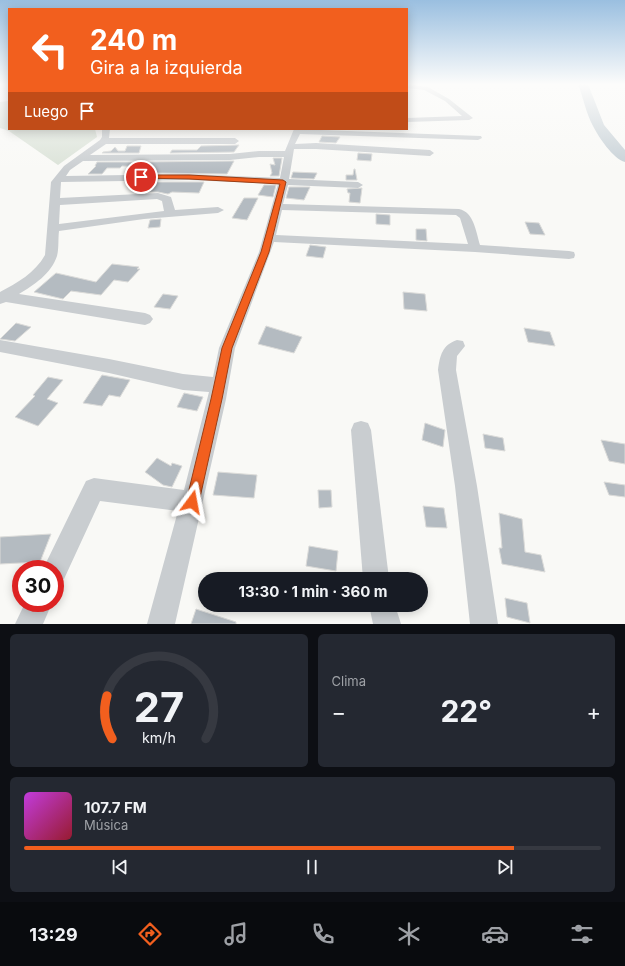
<!DOCTYPE html>
<html lang="es">
<meta charset="utf-8">
<style>
:root{--surface:#171b24;--page:#242831;--text:#f1f3f6;--muted:#9ea1a6;--line:#363941;--accent:#f25f1e}
body{margin:0;font-family:Inter,sans-serif;background:var(--page);color:var(--text);height:100vh;display:flex;flex-direction:column;font-size:15px;white-space:nowrap}
*{box-sizing:border-box;margin:0}
p{font-size:13px;color:var(--muted)}
.icon{flex:none;width:22px;height:22px;fill:none;stroke:currentColor;stroke-width:2;stroke-linecap:round;stroke-linejoin:round}
.map{position:relative;height:624px;overflow:hidden}
.side{display:flex;flex-direction:column;gap:10px;padding:10px;background:#0d0f14;flex:1}
.side>*{flex:none}
.banner{position:absolute;left:8px;top:8px;width:400px;height:122px;border-radius:0px;box-shadow:0 2px 10px #0003;background:#f25f1e;color:#fff;overflow:hidden}
.speed{position:absolute;left:12px;top:560px;display:flex;gap:8px;font-size:20px;font-weight:700;text-align:center}
.speed>*{display:grid;place-content:center;width:52px;height:52px;border-radius:50%;background:var(--surface);box-shadow:0 2px 10px #0003;line-height:1}
.speed .limit{border:6px solid #d22;background:#fff;color:#111}
.pin{position:absolute;display:grid;place-items:center;width:34px;height:34px;color:#fff;margin:-17px;border:2px solid #fff;border-radius:50%;box-shadow:0 1px 4px #0007}
.me{position:absolute;width:44px;margin:-22px;rotate:13deg;stroke-linejoin:round;filter:drop-shadow(0 0 3px #0008)}
.turn{display:flex;align-items:center;gap:14px;height:84px;padding:0 16px;font-size:18px}
.turn .icon{width:52px;height:52px;stroke-width:2.5}
.turn b{display:block;font-size:28px;line-height:34px}
.then{display:flex;align-items:center;height:38px;padding:0 16px;background:#0003;gap:8px;font-size:15px}
.big{font-size:30px;font-weight:700;line-height:1.1}
.side .widget{flex:1;display:flex;flex-direction:column;justify-content:center;gap:6px;min-width:0;padding:0 14px;border-radius:6px;background:var(--page)}
.side .dial{align-items:center;gap:0}
.dial svg{height:104px;overflow:visible;fill:none;stroke:var(--line);stroke-width:7;stroke-linecap:round;text-anchor:middle}
.dial text{fill:var(--text);stroke:none}
.song{display:flex;align-items:center;gap:12px}
.cover{width:48px;height:48px;border-radius:6px;background:linear-gradient(135deg,hsl(290 70% 55%),hsl(350 70% 35%))}
.played{height:4px;border-radius:2px;background:linear-gradient(90deg,var(--accent) 85%,var(--line) 85%)}
.keys{display:flex;justify-content:space-around;direction:ltr}
.heat{display:flex;justify-content:space-between;align-items:center;font-size:22px;direction:ltr}
.side .tiles{flex:1;display:grid;gap:10px;grid-template-columns:1fr 1fr}
.widget:last-child{grid-column:span 2}
.trip{position:absolute;left:198px;top:572px;width:230px;height:40px;border-radius:20px;background:var(--surface);box-shadow:0 2px 10px #0003;font-weight:700;line-height:40px;text-align:center}
.dock{display:flex;height:64px;justify-content:space-around;align-items:center;background:#090b0e;color:var(--muted)}
.dock .icon{width:28px;height:28px}
.dock .selected{color:var(--accent)}
.dock b{font-size:18px;color:var(--text)}
.map>svg:first-child{display:block}
.green{fill:#dae2d7}
.lines{fill:none;stroke-linecap:round;stroke-linejoin:round}
.river{fill:#c5cfd5;fill-rule:evenodd}
.building{fill:#b4bbc1;stroke:#dbdbd9}
.minor{fill:#c9cdd0;fill-rule:evenodd}
.route{fill:#f25f1e;stroke:#9d3e14}
</style>
<div class="map">
<svg width="625" height="624" viewBox="0 0 625 624">
<rect width="100%" height="100%" fill="#f9f9f6"/>
<polygon class="green" points="9,101 9,129 95,129 97,137 58,165 9,131 0,128 0,102"/>
<g class="lines">
<path class="river" d="M578 84H588L604 125 625 150V162C613 159 598 136 593 126 586 113 583 97 578 84Z"/>
</g>
<g class="building">
<polygon points="322,136 340,137 336,143 319,142"/>
<polygon points="239,145 234,152 170,153 172,150 197,150 201,146"/>
<polygon points="127,146 141,146 139,153 102,153 103,152 111,151 115,147 118,151 125,151"/>
<polygon points="358,153 372,154 371,161 357,160"/>
<polygon points="273,158 282,158 279,176 270,176 272,173 270,164 275,165"/>
<polygon points="234,161 227,174 151,173 155,167 122,166 120,168 107,168 102,174 88,174 96,166 95,166 97,162 137,162 136,165 140,162"/>
<polygon points="354,169 355,169 357,180 346,180 346,175 353,175"/>
<polygon points="293,172 317,173 314,179 291,178"/>
<polygon points="145,182 204,182 199,193 172,192 168,194 158,192 135,192"/>
<polygon points="264,185 276,185 273,197 258,195"/>
<polygon points="289,187 310,187 304,200 286,198"/>
<polygon points="362,188 360,203 349,202 350,193 348,193 347,189"/>
<polygon points="244,198 258,198 247,220 232,218"/>
<polygon points="376,214 390,215 390,225 376,224"/>
<polygon points="161,219 160,227 148,228 150,220"/>
<polygon points="525,222 539,223 545,235 530,234"/>
<polygon points="416,229 426,229 427,241 416,240"/>
<polygon points="310,245 326,247 323,258 306,256"/>
<polygon points="112,264 139,267 137,269 140,269 128,282 114,280 101,295 71,291 63,299 34,292 56,273 96,282"/>
<polygon points="403,292 425,294 427,311 404,309"/>
<polygon points="163,294 178,296 170,309 154,307"/>
<polygon points="16,323 31,327 15,341 0,339"/>
<polygon points="266,326 302,337 294,353 258,344"/>
<polygon points="524,328 550,332 555,346 528,342"/>
<polygon points="102,375 130,380 120,397 109,395 102,406 83,403"/>
<polygon points="48,377 63,380 47,399 58,403 38,426 15,417 35,396 33,395"/>
<polygon points="184,393 203,397 197,411 177,407"/>
<polygon points="425,423 445,430 443,447 422,440"/>
<polygon points="483,434 503,438 505,451 485,448"/>
<polygon points="601,440 625,444 625,464 609,461"/>
<polygon points="157,458 171,466 172,463 182,466 172,487 163,485 145,472"/>
<polygon points="218,472 257,475 254,498 213,495"/>
<polygon points="604,482 625,485 625,497 609,495"/>
<polygon points="318,490 331,490 332,507 319,508"/>
<polygon points="423,506 444,508 447,528 426,527"/>
<polygon points="499,513 522,519 525,552 541,555 545,572 502,564 499,548 502,548"/>
<polygon points="51,534 40,562 0,564 0,537"/>
<polygon points="309,546 338,551 336,571 306,566"/>
<polygon points="505,598 527,603 530,623 507,617"/>
<polygon points="196,609 236,622 236,624 191,624"/>
</g>
<g class="lines">
<g class="minor">
<polygon points="407,84 428,87 449,99 473,118 469,120 407,122 407,118 462,116 445,101 424,90 407,88"/>
<path d="M102 129H110L109 138H235L239 141 235 144H106L90 155 230 154 259 151H285L294 129 481 136 482 138 478 140 300 134 295 144 316 143 430 150 434 153 430 156 316 149H294L289 179 358 182 363 185 358 188 288 185 283 204 459 209C474 212 476 232 480 245L569 251 574 252 575 255 574 258 569 259 475 252 274 242 235 348 226 399 175 624H147L178 511 100 501 64 579 55 583V569H43L86 481 94 478 184 490 209 392 183 390 109 373 0 352V340L109 359 183 374 213 377 219 348 259 252 278 184 189 180 61 182 60 198 158 193 171 197 175 210 218 207 224 210 218 213 144 219 59 231C58 239 59 249 57 256 51 274 34 285 19 294L145 313 150 315 153 319 150 323 145 325 6 302 0 304V292C17 283 35 273 45 255L51 182 64 166 100 140 102 137ZM259 157H284L280 178 189 174 66 176 70 170 83 161 230 160ZM157 199 162 201 164 211 59 224 60 205ZM282 210 456 215 460 218 468 244 276 235Z"/>
<path d="M457 340 463 341 465 346 457 356 456 370 477 486 498 624H470L455 486 438 370C440 356 442 345 457 340Z"/>
<polygon points="361,421 368,423 371,430 389,579 363,579 351,430 354,423"/>
<polygon points="25,603 52,603 43,624 15,624"/>
<polygon points="369,605 395,605 401,624 373,624"/>
</g>
</g>
<linearGradient id="sky" x2="0" y2="1"><stop stop-color="#9abfe0"/><stop offset="0.49" stop-color="#fcfcfb"/><stop offset="1" stop-color="#fcfcfb" stop-opacity="0"/></linearGradient>
<rect width="625" height="172" fill="url(#sky)"/>
<polygon class="route" points="141,175 189,175 283,180 286,182 269,252 232,348 222,399 199,502 197,507 192,509 188,507 186,502 211,399 222,348 261,252 280,184 189,179 139,178 138,177"/>
</svg>
<div class="speed"><div class="limit">30</div></div>
<div class="pin" style="left:141px;top:177px;background:#d93025"><svg class="icon" aria-label="arrive" viewBox="0 0 24 24"><path d="M6 21V4h12l-3 4 3 4H6"/></svg></div>
<svg class="me" style="left:192px;top:502px" viewBox="-20 -20 40 40"><path d="M0-17L14 15 0 8-14 15z" fill="#f25f1e" stroke="#fff" stroke-width="4"/></svg>
<div class="trip">13:30 · 1 min · 360 m</div>
<div class="banner">
<div class="turn"><svg class="icon" aria-label="left" viewBox="0 0 24 24"><path d="M17 20v-9H6M10 6l-5 5 5 5"/></svg><div><b>240 m</b>Gira a la izquierda</div></div>
<div class="then">Luego<svg class="icon" aria-label="arrive" viewBox="0 0 24 24"><path d="M6 21V4h12l-3 4 3 4H6"/></svg></div>
</div>
</div>
<section class="side">
<div class="tiles">
<div class="widget dial"><svg viewBox="0 0 100 80">
<path d="M14 69A42 42 0 1 1 86 69"/>
<path d="M14 69A42 42 0 0 1 10 36" stroke="#f25f1e"/>
<text x="50" y="56" font-size="32" font-weight="700">27</text>
<text x="50" y="72" font-size="11">km/h</text>
</svg></div>
<div class="widget"><p>Clima</p>
<div class="heat"><a>−</a><b class="big">22°</b><a>+</a></div>
</div>
<div class="widget">
<div class="song"><i class="cover"></i><div><b>107.7 FM</b><p>Música</p></div></div>
<div class="played"></div>
<div class="keys"><svg class="icon" aria-label="previous" viewBox="0 0 24 24"><path d="M18 5L8 12l10 7zM5 5v14"/></svg><svg class="icon" aria-label="pause" viewBox="0 0 24 24"><path d="M8 5v14M16 5v14"/></svg><svg class="icon" aria-label="next" viewBox="0 0 24 24"><path d="M6 5l10 7-10 7zM19 5v14"/></svg></div>
</div>
</div>
</section>
<nav class="dock">
<b>13:29</b>
<svg class="icon selected" aria-label="directions" viewBox="0 0 24 24"><path d="M12 3l9 9-9 9-9-9zM9 14v-3h6M13 9l2 2-2 2"/></svg>
<svg class="icon" aria-label="music" viewBox="0 0 24 24"><path d="M9 18V5l10-2v13"/><circle cx="6" cy="18" r="3"/><circle cx="16" cy="16" r="3"/></svg>
<svg class="icon" aria-label="phone" viewBox="0 0 24 24"><path d="M5 4h4l2 5-3 2q2 4 5 5l2-3 5 2v4C11 20 4 13 5 4z"/></svg>
<svg class="icon" aria-label="climate" viewBox="0 0 24 24"><path d="M12 3v18M4 7l16 10M4 17L20 7"/></svg>
<svg class="icon" aria-label="car" viewBox="0 0 24 24"><path d="M5 17H2v-5l4-1 3-4h7l3 4 3 1v5h-3M9 17h6M6 11h13"/><circle cx="7" cy="17" r="2"/><circle cx="17" cy="17" r="2"/></svg>
<svg class="icon" aria-label="filters" viewBox="0 0 24 24"><path d="M4 7h16M4 17h16"/><circle cx="9" cy="7" r="2"/><circle cx="15" cy="17" r="2"/></svg>
</nav>
